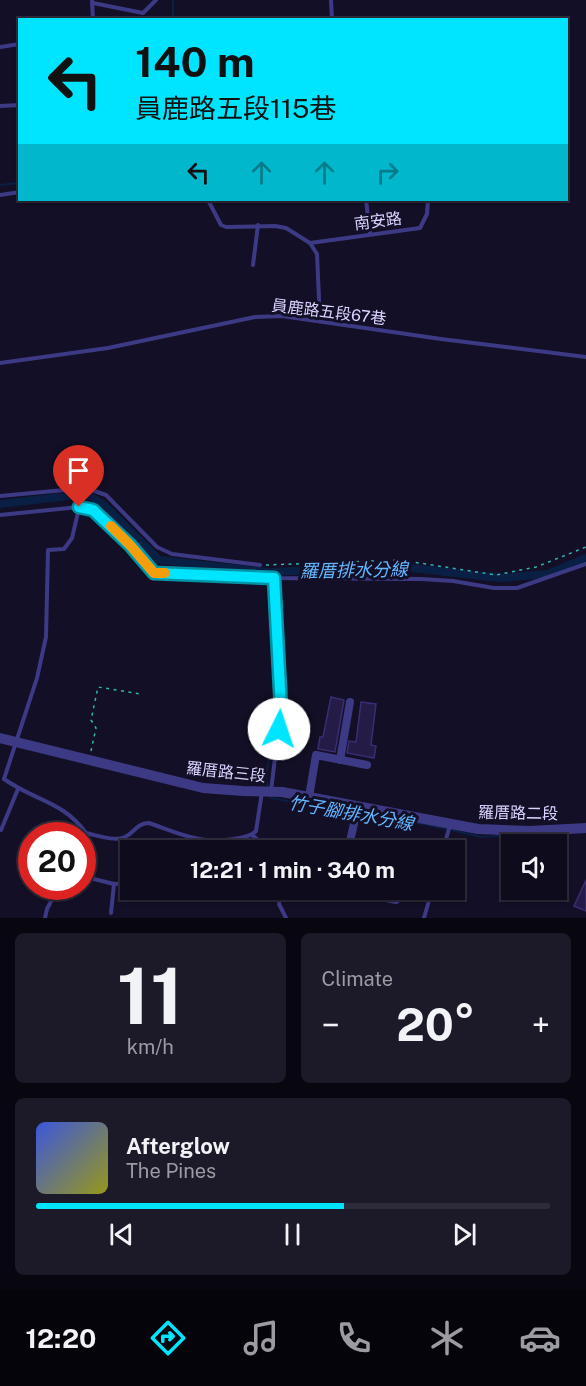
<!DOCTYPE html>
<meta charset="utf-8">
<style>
:root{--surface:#0e0b1c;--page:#1c1929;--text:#f1f3f6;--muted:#9b9ba3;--line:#2e2b3b;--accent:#00e5ff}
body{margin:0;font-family:"Public Sans","Noto Sans TC",sans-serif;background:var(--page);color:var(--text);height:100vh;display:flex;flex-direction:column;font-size:22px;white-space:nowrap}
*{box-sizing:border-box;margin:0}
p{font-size:20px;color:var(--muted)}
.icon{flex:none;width:33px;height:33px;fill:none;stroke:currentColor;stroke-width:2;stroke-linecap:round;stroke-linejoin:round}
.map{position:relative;height:918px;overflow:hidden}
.drawer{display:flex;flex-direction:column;gap:15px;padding:15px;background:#08060f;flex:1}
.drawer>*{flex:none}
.hud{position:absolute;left:18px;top:18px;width:550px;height:183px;border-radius:0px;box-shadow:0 2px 4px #0004,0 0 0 2px var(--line);background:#00e5ff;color:#111;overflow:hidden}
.fabs{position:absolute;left:501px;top:834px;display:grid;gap:12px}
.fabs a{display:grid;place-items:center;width:66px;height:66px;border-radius:0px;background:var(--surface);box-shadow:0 2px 4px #0004,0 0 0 2px var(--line);font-size:30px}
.speed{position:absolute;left:18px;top:822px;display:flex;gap:12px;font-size:30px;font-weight:700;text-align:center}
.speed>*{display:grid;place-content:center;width:78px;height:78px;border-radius:50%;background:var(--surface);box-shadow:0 2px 4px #0004,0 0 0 2px var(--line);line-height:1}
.speed .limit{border:9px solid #d22;background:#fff;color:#111}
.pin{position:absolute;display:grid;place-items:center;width:51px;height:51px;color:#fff;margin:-62px -26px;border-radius:50% 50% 50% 0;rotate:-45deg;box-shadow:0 0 6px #0007}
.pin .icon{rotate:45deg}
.me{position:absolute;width:66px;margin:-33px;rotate:4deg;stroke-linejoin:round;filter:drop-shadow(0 0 4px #0008)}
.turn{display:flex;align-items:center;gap:21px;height:126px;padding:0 18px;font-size:27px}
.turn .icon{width:78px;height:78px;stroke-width:2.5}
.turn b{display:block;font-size:42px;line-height:51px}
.lanes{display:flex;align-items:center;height:57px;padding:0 18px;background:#0003;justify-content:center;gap:30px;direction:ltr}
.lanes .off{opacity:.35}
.big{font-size:45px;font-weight:700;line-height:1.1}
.drawer .card{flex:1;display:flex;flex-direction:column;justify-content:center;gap:9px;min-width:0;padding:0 21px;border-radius:9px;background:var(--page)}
.drawer .dial{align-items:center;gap:0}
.dial b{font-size:78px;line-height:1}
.song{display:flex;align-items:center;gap:18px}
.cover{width:72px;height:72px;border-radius:9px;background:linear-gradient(135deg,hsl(230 70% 55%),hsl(60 70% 35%))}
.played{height:6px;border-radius:3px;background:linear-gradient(90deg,var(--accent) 60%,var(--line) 60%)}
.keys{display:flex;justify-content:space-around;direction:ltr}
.heat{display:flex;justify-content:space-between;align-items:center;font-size:33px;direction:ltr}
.drawer .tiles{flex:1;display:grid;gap:15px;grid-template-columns:1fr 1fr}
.card:last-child{grid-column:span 2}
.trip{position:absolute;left:120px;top:840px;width:345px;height:60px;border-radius:0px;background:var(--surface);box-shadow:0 2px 4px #0004,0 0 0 2px var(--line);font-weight:700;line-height:60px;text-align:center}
.menu{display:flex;height:96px;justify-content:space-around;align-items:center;background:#06040b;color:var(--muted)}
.menu .icon{width:42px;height:42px}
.menu .on{color:var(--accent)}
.menu b{font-size:27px;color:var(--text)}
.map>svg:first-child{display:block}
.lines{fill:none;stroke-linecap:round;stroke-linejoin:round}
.stream{stroke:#0a1f44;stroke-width:2}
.canal{stroke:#0a1f44;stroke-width:8}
.building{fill:#241b47;stroke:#3b2d73;stroke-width:1.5}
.path{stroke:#2fb8b0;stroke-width:1.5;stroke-dasharray:3 4.5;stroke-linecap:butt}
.service{stroke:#3d3a85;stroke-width:4}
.minor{stroke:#3d3a85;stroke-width:8}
.tertiary{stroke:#3d3a85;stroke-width:10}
.route-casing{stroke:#0095a6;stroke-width:15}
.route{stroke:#00e5ff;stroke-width:10}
.slow{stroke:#f59e0b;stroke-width:10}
.labels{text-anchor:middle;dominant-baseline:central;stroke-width:6;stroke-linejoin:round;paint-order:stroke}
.street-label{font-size:16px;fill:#d9d4ff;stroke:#130f26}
.water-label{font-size:18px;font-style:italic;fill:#62b6ff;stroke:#130f26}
</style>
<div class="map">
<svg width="586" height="918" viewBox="0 0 586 918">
<rect width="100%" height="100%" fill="#130f26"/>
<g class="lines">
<g class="stream">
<polyline points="173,20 173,0"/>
<polyline points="0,185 20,183"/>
<polyline points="268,572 271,602 276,702 266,779 268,789"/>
<polyline points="269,794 270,798 419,823 482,837 514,835"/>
</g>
<polyline class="canal" points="0,504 68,496 90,496 104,505 159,560 268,572 402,567 500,578 548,574 586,558"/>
</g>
<g class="building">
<polygon points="331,697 344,700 335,752 318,749 320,737 323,737"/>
<polygon points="361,702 376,704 371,745 376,746 374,758 347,753 349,741 356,742"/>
<polygon points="586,880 586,911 574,906"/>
</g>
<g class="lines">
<g class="path">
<polyline points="266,565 400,560 496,575 536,567 586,547"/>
<polyline points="91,751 96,728 91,720 98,687 140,694"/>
</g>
<g class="service">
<polyline points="92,0 93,20"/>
<polyline points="331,0 332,20"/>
<polyline points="93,3 143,13 156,0"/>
<polyline points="0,47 20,44"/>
<polyline points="0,106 20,105"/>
<polyline points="0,195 20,192"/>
<polyline points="208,200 221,225 226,227 275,226 286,228 310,243 317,254 320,321"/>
<polyline points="366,200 370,233"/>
<polyline points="310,243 420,228 427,214 428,200"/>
<polyline points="253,265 258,225"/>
<polyline points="0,363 108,348 255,317 282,316 441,339 586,357"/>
<polyline points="0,496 86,488 106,495 157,547 172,554 260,565"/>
<polyline points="0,515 79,507 93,510 130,545 154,573 258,578 421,579 453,581 494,588 517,588 586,564"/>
<path d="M4 779C35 801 63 801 86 833 96 835 115 842 125 837 135 832 137 823 149 823 164 828 180 835 195 838 209 842 246 841 256 831L262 792"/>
<polyline points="4,779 37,678 46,637 48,550 64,549 72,538 79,508"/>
<polyline points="271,791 281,708 274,578"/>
<polyline points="1,830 18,789"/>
<polyline points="252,835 270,850"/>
<polyline points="443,850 450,825"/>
<polyline points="82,876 114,884 130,883"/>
<polyline points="281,890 279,904 286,918"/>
<polyline points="111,913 114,884"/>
<polyline points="45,918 47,909 59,886"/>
<polyline points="424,918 432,890"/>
</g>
<g class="minor">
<polyline points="340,760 350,702"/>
<polyline points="309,797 316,755 367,765"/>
<polyline points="348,850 358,806"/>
<polyline points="347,890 396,900"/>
</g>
<polyline class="tertiary" points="0,738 203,788 243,791 282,792 478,829 530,831 586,828"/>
</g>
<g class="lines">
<g class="route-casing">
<polyline id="route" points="79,507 93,510 130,545 154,573 274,578 281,708 279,729"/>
</g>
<use href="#route" class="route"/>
<polyline class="slow" points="111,526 130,545 154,573 165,573"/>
</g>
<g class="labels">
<g class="street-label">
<text transform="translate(378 221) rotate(-7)">南安路</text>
<text transform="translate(329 312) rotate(7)">員鹿路五段67巷</text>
<text transform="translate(226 772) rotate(6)">羅厝路三段</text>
<text transform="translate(518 813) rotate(1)">羅厝路二段</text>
</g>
<g class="water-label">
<text transform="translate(354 570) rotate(-1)">羅厝排水分線</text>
<text transform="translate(351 813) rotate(10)">竹子腳排水分線</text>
</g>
</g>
</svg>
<div class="fabs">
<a><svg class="icon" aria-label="sound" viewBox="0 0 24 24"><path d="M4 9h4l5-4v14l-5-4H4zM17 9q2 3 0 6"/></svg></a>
</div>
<div class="speed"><div class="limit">20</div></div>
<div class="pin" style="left:79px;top:507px;background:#d93025"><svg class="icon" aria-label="arrive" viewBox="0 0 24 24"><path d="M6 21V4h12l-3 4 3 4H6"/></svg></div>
<svg class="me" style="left:279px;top:729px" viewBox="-20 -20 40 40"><circle r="19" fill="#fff"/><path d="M0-13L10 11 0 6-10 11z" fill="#00e5ff"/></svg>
<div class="trip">12:21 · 1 min · 340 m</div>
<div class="hud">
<div class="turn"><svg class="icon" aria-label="left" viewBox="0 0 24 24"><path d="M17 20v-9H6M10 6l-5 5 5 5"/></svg><div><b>140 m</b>員鹿路五段115巷</div></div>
<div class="lanes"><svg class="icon" aria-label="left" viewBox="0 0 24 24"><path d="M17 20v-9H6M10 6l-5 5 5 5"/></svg><svg class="icon off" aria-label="ahead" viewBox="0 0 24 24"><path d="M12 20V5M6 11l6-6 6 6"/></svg><svg class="icon off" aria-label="ahead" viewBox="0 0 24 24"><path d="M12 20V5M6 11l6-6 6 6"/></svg><svg class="icon off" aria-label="right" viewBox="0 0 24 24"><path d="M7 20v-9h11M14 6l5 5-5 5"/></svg></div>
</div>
</div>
<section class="drawer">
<div class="tiles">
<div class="card dial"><b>11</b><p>km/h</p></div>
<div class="card"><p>Climate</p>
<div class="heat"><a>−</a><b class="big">20°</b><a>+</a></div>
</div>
<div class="card">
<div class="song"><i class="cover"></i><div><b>Afterglow</b><p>The Pines</p></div></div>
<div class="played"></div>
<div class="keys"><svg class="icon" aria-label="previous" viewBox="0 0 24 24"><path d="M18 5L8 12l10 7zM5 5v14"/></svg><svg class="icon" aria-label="pause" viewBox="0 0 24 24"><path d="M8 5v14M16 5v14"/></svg><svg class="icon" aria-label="next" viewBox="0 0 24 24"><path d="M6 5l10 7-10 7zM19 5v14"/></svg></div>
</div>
</div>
</section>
<nav class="menu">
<b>12:20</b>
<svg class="icon on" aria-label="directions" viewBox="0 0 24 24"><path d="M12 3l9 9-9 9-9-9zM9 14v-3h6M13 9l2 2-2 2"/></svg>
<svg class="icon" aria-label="music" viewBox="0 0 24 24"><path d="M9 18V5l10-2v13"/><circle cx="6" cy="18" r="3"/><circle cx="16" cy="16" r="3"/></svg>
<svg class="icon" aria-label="phone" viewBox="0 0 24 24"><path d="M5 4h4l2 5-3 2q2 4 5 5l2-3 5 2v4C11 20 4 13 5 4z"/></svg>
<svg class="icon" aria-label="climate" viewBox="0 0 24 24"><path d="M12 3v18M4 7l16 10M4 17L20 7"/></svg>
<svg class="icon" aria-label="car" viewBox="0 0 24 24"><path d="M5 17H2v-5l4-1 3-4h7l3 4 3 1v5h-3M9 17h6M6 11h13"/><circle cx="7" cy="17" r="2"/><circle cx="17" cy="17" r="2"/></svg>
</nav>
